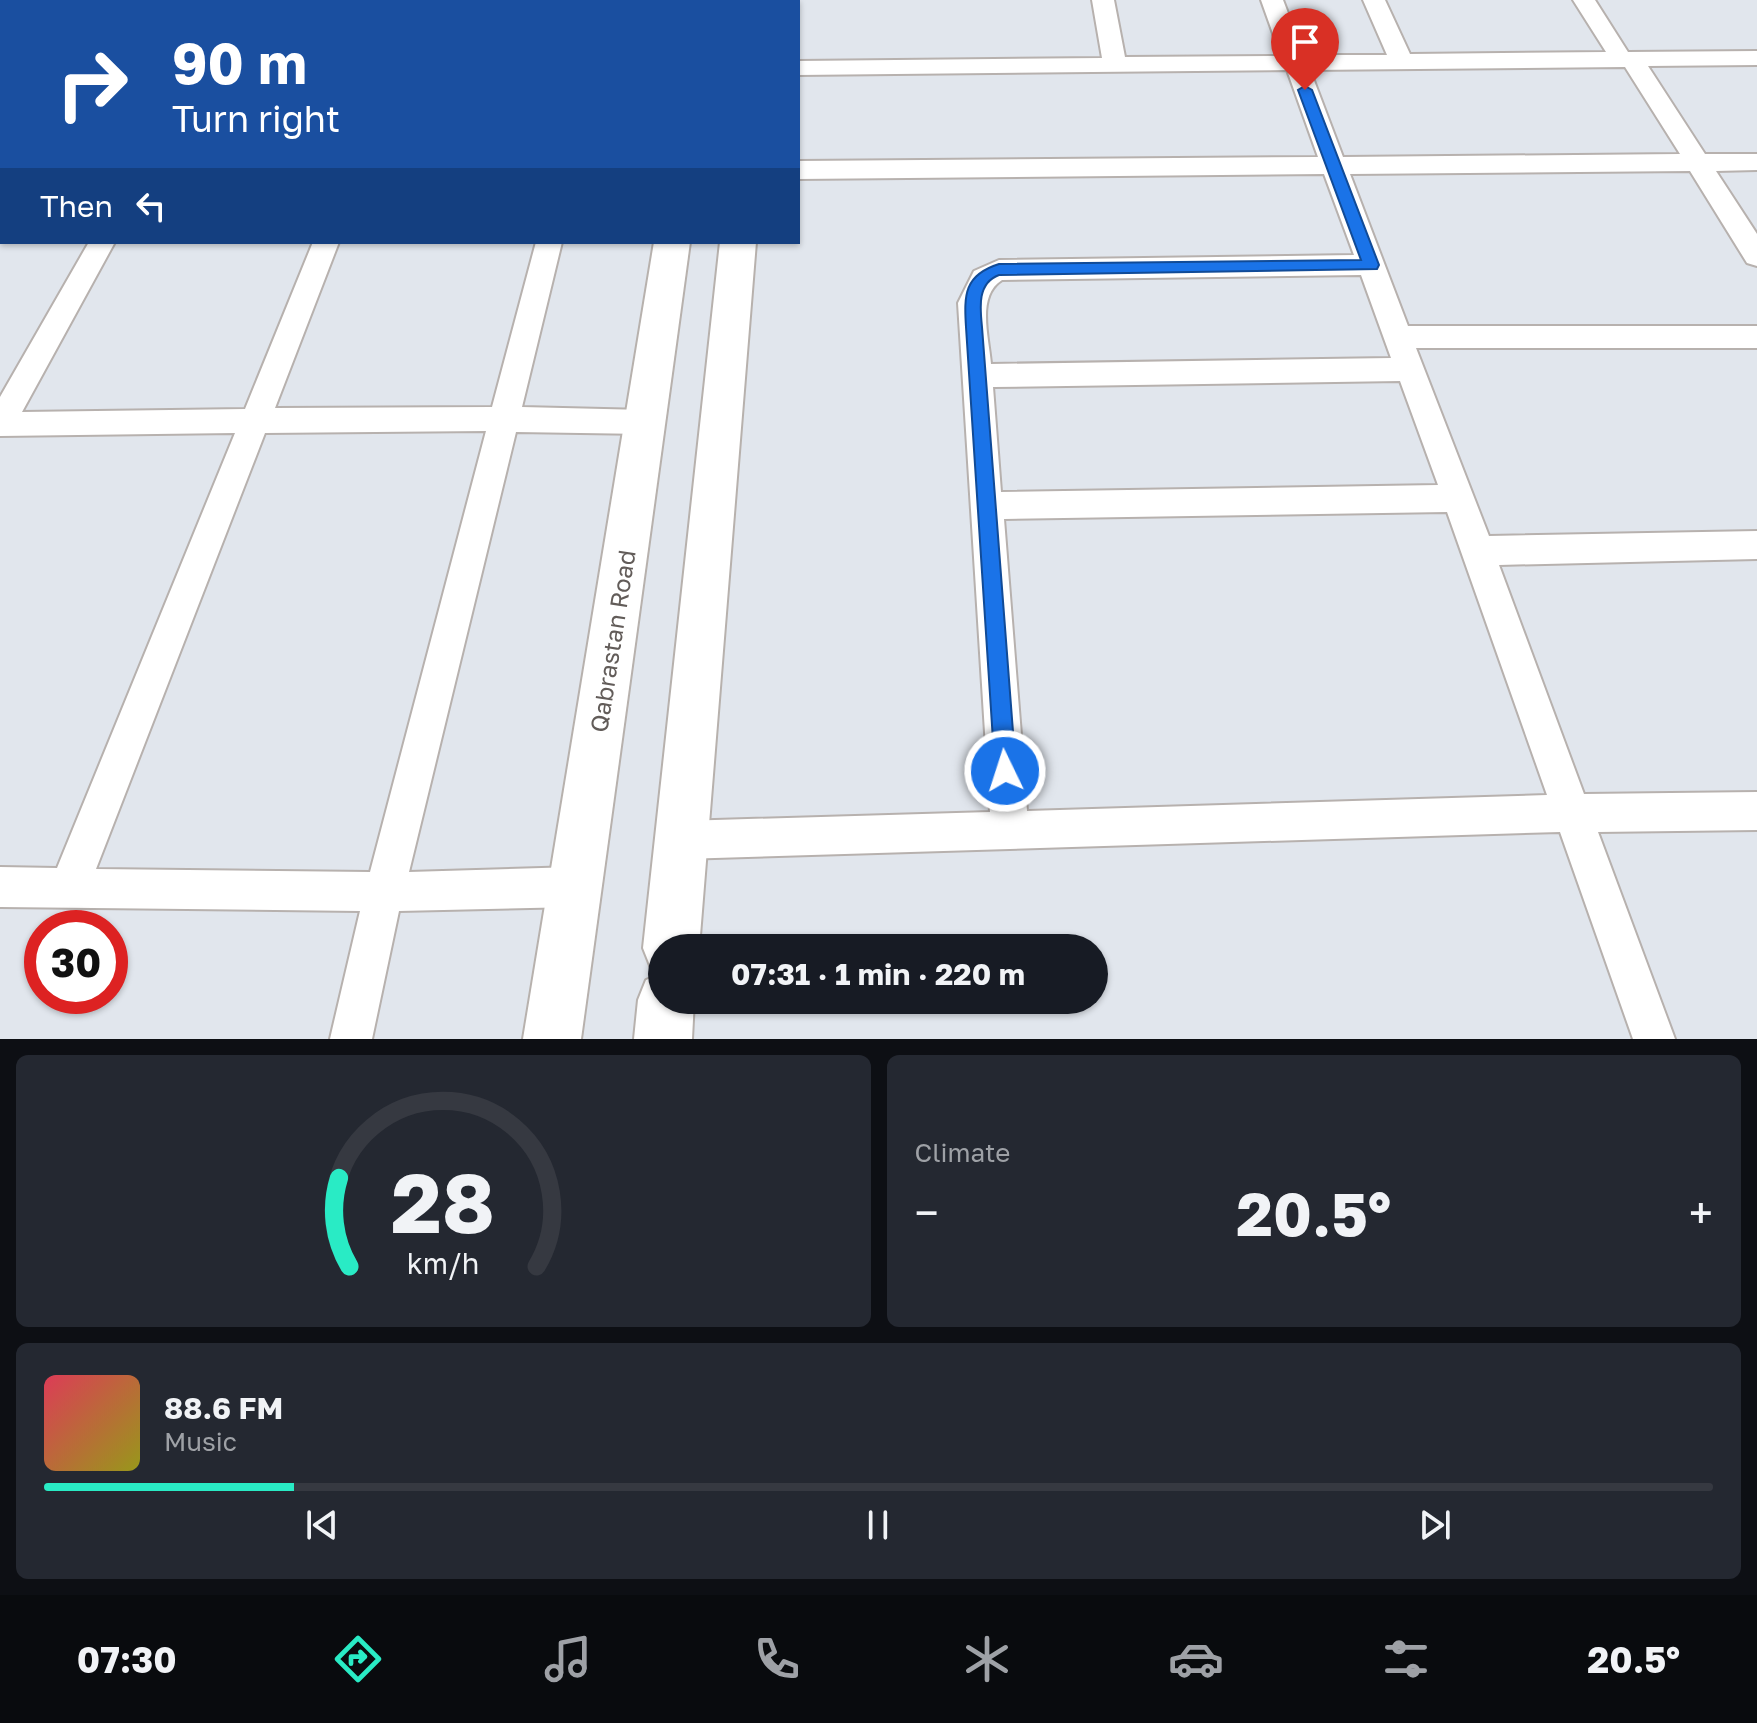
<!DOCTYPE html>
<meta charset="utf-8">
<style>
:root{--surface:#171b24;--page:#242831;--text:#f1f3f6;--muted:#9ea1a6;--line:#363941;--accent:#29ebc5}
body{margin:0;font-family:"Golos Text",sans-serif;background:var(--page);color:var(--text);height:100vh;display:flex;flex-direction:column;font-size:30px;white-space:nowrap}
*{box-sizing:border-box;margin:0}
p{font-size:26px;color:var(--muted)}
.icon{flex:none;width:44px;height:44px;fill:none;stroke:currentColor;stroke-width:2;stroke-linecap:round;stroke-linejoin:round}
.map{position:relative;height:1039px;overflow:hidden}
.side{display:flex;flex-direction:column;gap:16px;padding:16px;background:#0d0f14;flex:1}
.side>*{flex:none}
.banner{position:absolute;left:0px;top:0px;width:800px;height:244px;box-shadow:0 2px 6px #0004;background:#1a4fa0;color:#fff;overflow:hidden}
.speed{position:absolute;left:24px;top:910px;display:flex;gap:16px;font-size:40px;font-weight:700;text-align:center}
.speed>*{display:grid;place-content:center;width:104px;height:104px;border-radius:50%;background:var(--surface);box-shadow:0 2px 6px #0004;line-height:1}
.speed .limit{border:12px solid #d22;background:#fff;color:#111}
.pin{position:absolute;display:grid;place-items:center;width:68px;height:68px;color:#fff;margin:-82px -34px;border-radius:50% 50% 50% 0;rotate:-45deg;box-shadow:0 0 8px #0007}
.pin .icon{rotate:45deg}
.me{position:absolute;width:88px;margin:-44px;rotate:356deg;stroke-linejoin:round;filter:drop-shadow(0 0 6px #0008)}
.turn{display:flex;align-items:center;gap:28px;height:168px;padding:0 40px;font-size:36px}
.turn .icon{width:104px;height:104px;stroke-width:2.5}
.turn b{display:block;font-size:56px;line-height:68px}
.then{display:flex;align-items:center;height:76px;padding:0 40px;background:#0003;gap:16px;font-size:30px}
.big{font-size:60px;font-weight:700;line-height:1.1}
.side .tile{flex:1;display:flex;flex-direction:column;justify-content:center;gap:12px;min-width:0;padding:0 28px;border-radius:12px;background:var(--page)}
.side .dial{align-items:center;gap:0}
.dial svg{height:208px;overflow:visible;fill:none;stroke:var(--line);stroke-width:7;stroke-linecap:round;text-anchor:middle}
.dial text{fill:var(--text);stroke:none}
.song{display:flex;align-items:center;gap:24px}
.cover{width:96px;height:96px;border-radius:12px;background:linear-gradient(135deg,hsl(350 70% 55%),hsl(60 70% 35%))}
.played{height:8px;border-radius:4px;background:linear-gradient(90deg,var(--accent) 15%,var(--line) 15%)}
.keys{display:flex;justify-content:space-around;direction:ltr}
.heat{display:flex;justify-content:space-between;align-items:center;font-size:44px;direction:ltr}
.side .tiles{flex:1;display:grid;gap:16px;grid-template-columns:1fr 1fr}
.tile:last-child{grid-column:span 2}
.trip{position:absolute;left:648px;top:934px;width:460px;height:80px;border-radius:40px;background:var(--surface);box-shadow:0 2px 6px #0004;font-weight:700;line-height:80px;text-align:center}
.tabs{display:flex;height:128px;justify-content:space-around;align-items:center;background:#090b0e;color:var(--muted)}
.tabs .icon{width:56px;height:56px}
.tabs .on{color:var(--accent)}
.tabs b{font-size:36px;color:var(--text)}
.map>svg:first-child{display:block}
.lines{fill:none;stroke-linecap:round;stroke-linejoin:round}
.street-casing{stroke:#b7b1ae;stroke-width:4}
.secondary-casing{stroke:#b7b1ad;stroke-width:4}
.street{fill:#fff;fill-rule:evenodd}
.secondary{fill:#fff;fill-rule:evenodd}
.route{fill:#1a73e8;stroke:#114b97;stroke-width:2}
.labels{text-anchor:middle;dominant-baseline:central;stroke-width:7;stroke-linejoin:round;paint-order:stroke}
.street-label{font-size:24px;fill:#625c59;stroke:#fff}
</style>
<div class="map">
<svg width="1757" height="1039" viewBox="0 0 1757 1039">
<rect width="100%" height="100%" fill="#e1e6ed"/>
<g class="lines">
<g class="street-casing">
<g id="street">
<polygon points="62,0 85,0 61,2"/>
<polygon points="226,0 249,0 225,2"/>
<polygon points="412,0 434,0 411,2"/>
<polygon points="594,0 616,0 593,2"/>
<path d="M1092 0H1114L1125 57 1281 56 1261 0H1283L1304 55H1387L1363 0H1385L1410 54 1606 52 1573 0H1595L1628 52 1757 51V65L1648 66 1705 154H1757V170L1716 171 1757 234V266L1747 263 1690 171 1350 174 1408 326H1757V348H1416L1489 536 1757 531V559L1499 565 1584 794 1757 792V830L1598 832 1675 1039H1633L1560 832 682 859 668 854 663 840 668 826 682 821 990 812 958 303 974 271 999 260 1354 255 1324 174 798 179V161L1318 157 1287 70 798 75V61L1102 58ZM1625 67 1680 154 1343 157 1310 70ZM1361 275 1391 358 991 364C989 338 976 296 1002 280ZM1400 381 1438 485 1001 492 993 387ZM1447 512 1547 795 1027 811 1004 519Z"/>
<polygon points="2,93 2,111 0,112 0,94"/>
<rect x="0" y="129" width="2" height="16"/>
<path d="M89 242H115L22 412 245 409 313 242H339L275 408 492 407 536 242H562L522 407 645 410 656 413 660 422 656 431 645 434 516 432 409 872 575 867 589 873 595 887 589 901 575 907 399 911 372 1039H330L360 911 0 907V867L57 868 235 433 0 436V397ZM486 431 370 872 96 869 265 433Z"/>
</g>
</g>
<g class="secondary-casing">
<g id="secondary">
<rect x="693" y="0" width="30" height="2"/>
<rect x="746" y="0" width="30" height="2"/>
<polygon points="654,242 690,242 581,1039 523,1039"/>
<polygon points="720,242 756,242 699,948 662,948 662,972 651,968 643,948"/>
<polygon points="662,973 662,1000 694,1000 692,1039 634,1039 638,1000 646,980"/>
</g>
</g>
<use href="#street" class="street"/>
<use href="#secondary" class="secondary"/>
</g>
<path class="route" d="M1305 86 1312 90 1379 265 1377 269 999 275C977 283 980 308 982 327L1016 771 1013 779 1005 782 998 779 995 771 966 327C964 295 964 275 999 264L1361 260 1298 90Z"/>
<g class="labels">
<g class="street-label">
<text transform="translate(612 641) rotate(-81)">Qabrastan Road</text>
</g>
</g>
</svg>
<div class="speed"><div class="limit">30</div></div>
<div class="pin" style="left:1305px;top:90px;background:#d93025"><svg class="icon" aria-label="arrive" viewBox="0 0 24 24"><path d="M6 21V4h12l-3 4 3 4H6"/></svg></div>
<svg class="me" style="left:1005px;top:771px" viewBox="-20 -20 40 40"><circle r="17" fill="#1a73e8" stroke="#fff" stroke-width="3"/><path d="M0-11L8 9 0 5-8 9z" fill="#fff"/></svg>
<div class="trip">07:31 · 1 min · 220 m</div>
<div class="banner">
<div class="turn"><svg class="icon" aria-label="right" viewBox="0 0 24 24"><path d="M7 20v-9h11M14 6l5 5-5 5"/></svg><div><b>90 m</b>Turn right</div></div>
<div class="then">Then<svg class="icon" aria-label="left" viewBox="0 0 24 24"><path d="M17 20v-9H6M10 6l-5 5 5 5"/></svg></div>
</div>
</div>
<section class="side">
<div class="tiles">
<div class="tile dial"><svg viewBox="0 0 100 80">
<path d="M14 69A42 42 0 1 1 86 69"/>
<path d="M14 69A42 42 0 0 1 10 35" stroke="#29ebc5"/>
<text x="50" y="56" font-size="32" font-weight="700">28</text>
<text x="50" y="72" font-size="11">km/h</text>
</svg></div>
<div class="tile"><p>Climate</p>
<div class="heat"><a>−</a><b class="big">20.5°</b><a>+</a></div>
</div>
<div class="tile">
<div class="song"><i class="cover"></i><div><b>88.6 FM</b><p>Music</p></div></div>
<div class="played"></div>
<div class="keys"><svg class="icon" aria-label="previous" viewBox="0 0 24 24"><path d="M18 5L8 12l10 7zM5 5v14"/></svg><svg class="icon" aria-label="pause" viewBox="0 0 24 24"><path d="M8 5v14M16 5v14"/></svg><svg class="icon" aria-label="next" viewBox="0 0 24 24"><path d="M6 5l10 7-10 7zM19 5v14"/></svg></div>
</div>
</div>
</section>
<nav class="tabs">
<b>07:30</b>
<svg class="icon on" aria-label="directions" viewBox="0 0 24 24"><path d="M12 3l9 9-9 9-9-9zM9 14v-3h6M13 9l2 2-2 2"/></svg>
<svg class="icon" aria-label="music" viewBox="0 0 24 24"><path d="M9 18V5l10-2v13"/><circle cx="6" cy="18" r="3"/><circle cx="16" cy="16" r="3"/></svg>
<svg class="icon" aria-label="phone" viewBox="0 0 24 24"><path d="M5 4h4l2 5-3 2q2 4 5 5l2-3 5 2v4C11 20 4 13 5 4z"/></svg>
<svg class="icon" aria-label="climate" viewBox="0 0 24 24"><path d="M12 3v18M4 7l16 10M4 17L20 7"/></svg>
<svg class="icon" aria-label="car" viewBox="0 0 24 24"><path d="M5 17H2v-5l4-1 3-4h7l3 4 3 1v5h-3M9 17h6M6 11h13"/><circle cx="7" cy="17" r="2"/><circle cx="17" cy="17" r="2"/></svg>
<svg class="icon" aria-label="filters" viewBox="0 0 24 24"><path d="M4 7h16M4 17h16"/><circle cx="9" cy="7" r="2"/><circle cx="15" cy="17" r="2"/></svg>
<b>20.5°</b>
</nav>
